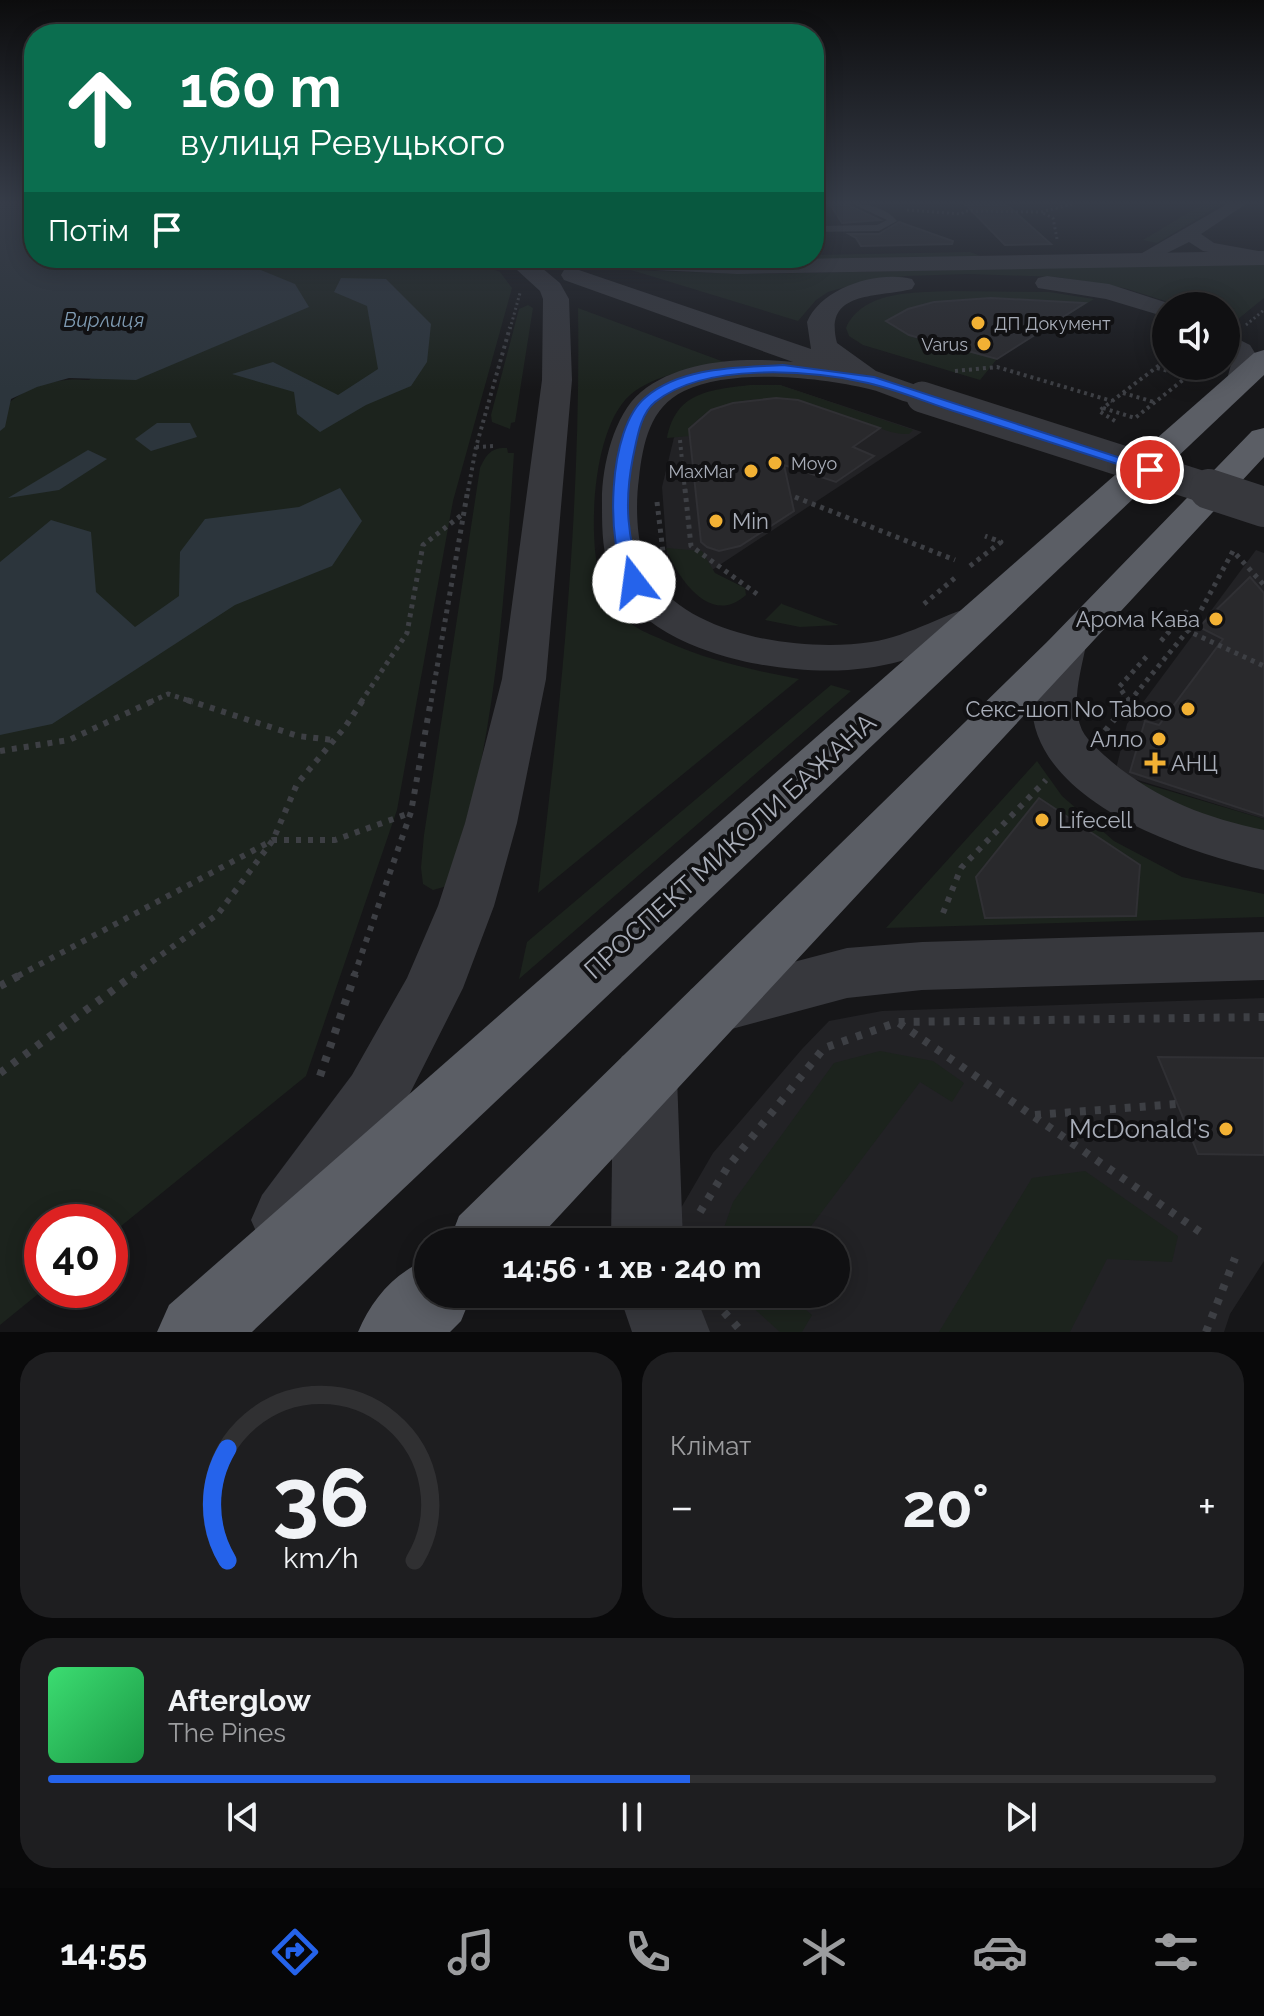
<!DOCTYPE html>
<html lang="uk">
<meta charset="utf-8">
<style>
:root{--surface:#101012;--page:#1e1e20;--text:#f1f3f6;--muted:#9c9d9f;--line:#303032;--accent:#2563eb}
body{margin:0;font-family:Raleway,sans-serif;background:var(--page);color:var(--text);height:100vh;display:flex;flex-direction:column;font-size:30px;white-space:nowrap}
*{box-sizing:border-box;margin:0}
p{font-size:26px;color:var(--muted)}
.icon{flex:none;width:44px;height:44px;fill:none;stroke:currentColor;stroke-width:2;stroke-linecap:round;stroke-linejoin:round}
.map{position:relative;height:1332px;overflow:hidden}
.drawer{display:flex;flex-direction:column;gap:20px;padding:20px;background:#09090a;flex:1}
.drawer>*{flex:none}
.banner{position:absolute;left:24px;top:24px;width:800px;height:244px;border-radius:32px;box-shadow:0 4px 20px #0003,0 0 0 2px var(--line);background:#0b6e4f;color:#fff;overflow:hidden}
.tools{position:absolute;left:1152px;top:292px;display:grid;gap:16px}
.tools a{display:grid;place-items:center;width:88px;height:88px;border-radius:50%;background:var(--surface);box-shadow:0 4px 20px #0003,0 0 0 2px var(--line);font-size:40px}
.speed{position:absolute;left:24px;top:1204px;display:flex;gap:16px;font-size:40px;font-weight:700;text-align:center}
.speed>*{display:grid;place-content:center;width:104px;height:104px;border-radius:50%;background:var(--surface);box-shadow:0 4px 20px #0003,0 0 0 2px var(--line);line-height:1}
.speed .limit{border:12px solid #d22;background:#fff;color:#111}
.pin{position:absolute;display:grid;place-items:center;width:68px;height:68px;color:#fff;margin:-34px;border:4px solid #fff;border-radius:50%;box-shadow:0 2px 8px #0007}
.me{position:absolute;width:88px;margin:-44px;rotate:345deg;stroke-linejoin:round;filter:drop-shadow(0 0 6px #0008)}
.turn{display:flex;align-items:center;gap:28px;height:168px;padding:0 24px;font-size:36px}
.turn .icon{width:104px;height:104px;stroke-width:2.5}
.turn b{display:block;font-size:56px;line-height:68px}
.then{display:flex;align-items:center;height:76px;padding:0 24px;background:#0003;gap:16px;font-size:30px}
.big{font-size:60px;font-weight:700;line-height:1.1}
.drawer .tile{flex:1;display:flex;flex-direction:column;justify-content:center;gap:12px;min-width:0;padding:0 28px;border-radius:32px;background:var(--page)}
.drawer .dial{align-items:center;gap:0}
.dial svg{height:208px;overflow:visible;fill:none;stroke:var(--line);stroke-width:7;stroke-linecap:round;text-anchor:middle}
.dial text{fill:var(--text);stroke:none}
.song{display:flex;align-items:center;gap:24px}
.cover{width:96px;height:96px;border-radius:12px;background:linear-gradient(135deg,hsl(140 70% 55%),hsl(140 70% 35%))}
.played{height:8px;border-radius:4px;background:linear-gradient(90deg,var(--accent) 55%,var(--line) 55%)}
.keys{display:flex;justify-content:space-around;direction:ltr}
.heat{display:flex;justify-content:space-between;align-items:center;font-size:44px;direction:ltr}
.drawer .tiles{flex:1;display:grid;gap:20px;grid-template-columns:1fr 1fr}
.tile:last-child{grid-column:span 2}
.trip{position:absolute;left:414px;top:1228px;width:436px;height:80px;border-radius:40px;background:var(--surface);box-shadow:0 4px 20px #0003,0 0 0 2px var(--line);font-weight:700;line-height:80px;text-align:center}
.menu{display:flex;height:128px;justify-content:space-around;align-items:center;background:#060607;color:var(--muted)}
.menu .icon{width:56px;height:56px}
.menu .on{color:var(--accent)}
.menu b{font-size:36px;color:var(--text)}
.map>svg:first-child{display:block}
.built{fill:#222225}
.green{fill:#1c231d}
.water{fill:#2c353c}
.building{fill:#29292c;stroke:#303034;stroke-width:2}
.lines{fill:none;stroke-linecap:round;stroke-linejoin:round}
.path-far4{stroke:#3d3f44;stroke-width:3;stroke-dasharray:2 3;stroke-linecap:butt}
.path-far3{stroke:#3d3f44;stroke-width:4;stroke-dasharray:3 4;stroke-linecap:butt}
.path-far2{stroke:#3d3f44;stroke-width:5;stroke-dasharray:4 5;stroke-linecap:butt}
.path-far1{stroke:#3d3f44;stroke-width:6;stroke-dasharray:5 7;stroke-linecap:butt}
.path{stroke:#3d3f44;stroke-width:8;stroke-dasharray:6 9;stroke-linecap:butt}
.service{fill:#37383d;fill-rule:evenodd}
.minor{fill:#37383d;fill-rule:evenodd}
.tertiary{fill:#37383d;fill-rule:evenodd}
.trunk{fill:#5b5e65;fill-rule:evenodd}
.tertiary-bridge-far1{stroke:#37383d;stroke-width:31}
.tertiary-bridge{stroke:#37383d;stroke-width:40}
.route{fill:#2563eb;stroke:#184099;stroke-width:2}
.poi-dot{fill:#f2b134;stroke:#111113;stroke-width:3}
.labels{text-anchor:middle;dominant-baseline:central;stroke-width:8;stroke-linejoin:round;paint-order:stroke}
.far-poi-label{font-size:18px;fill:#a8adb8;stroke:#111113;text-anchor:start}
.far-water-label{font-size:20px;font-style:italic;fill:#7f9bb3;stroke:#111113}
.poi-label{font-size:22px;fill:#a8adb8;stroke:#111113;text-anchor:start}
.near-street-label{font-size:26px;fill:#a8adb8;stroke:#111113}
.near-poi-label{font-size:26px;fill:#a8adb8;stroke:#111113;text-anchor:end}
</style>
<div class="map">
<svg width="1264" height="1332" viewBox="0 0 1264 1332">
<rect width="100%" height="100%" fill="#161618"/>
<g class="built">
<polygon points="780,385 922,432 709,572 667,554 662,487 678,421"/>
<polygon points="1256,550 1264,553 1264,819 1115,773 1127,724"/>
<polygon points="1264,998 1264,1261 1230,1314 1224,1332 709,1332 692,1294 836,1294 836,1242 683,1242 681,1208 713,1153 802,1049 829,1021 882,1011"/>
</g>
<g class="green">
<polygon points="1203,204 1222,204 1157,243 1143,240"/>
<polygon points="970,252 983,257 733,261 633,258 814,258 814,255"/>
<path d="M226 258H469L500 272 512 288 453 501 397 810 306 1076 110 1235V1222H42L43 1290 0 1325V412C22 386 57 377 89 380Z"/>
<polygon points="1264,264 1264,298 1227,328 1226,306 1181,306 1124,288 1057,277 969,274 905,276 859,283 828,292 816,300 798,321 631,270 747,274"/>
<path d="M950 291 1049 292 1094 299 997 359 980 380 863 345 849 336 846 328C863 290 914 293 950 291Z"/>
<polygon points="528,305 533,308 515,422 511,423 510,429 492,422 491,415 519,309"/>
<path d="M578 308 727 363C696 369 656 373 630 395 593 428 588 530 599 575 603 590 617 612 628 621 639 631 653 635 665 641 709 661 753 670 799 679L538 893C562 699 581 503 578 308Z"/>
<path d="M750 385H780L913 430 909 434C894 435 881 428 867 424 825 409 788 393 742 401 722 405 702 412 689 429V436L667 438C676 392 709 390 750 385Z"/>
<path d="M507 448 508 453H514C507 557 501 661 481 762 472 804 458 845 447 886L433 890 423 884 421 868 424 835 480 468C486 455 491 447 507 448Z"/>
<path d="M666 548 702 551 715 573 745 588 746 595C711 627 678 579 666 548Z"/>
<polygon points="782,603 782,604 839,625 800,627 765,620"/>
<polygon points="831,685 851,691 519,979 527,942"/>
<polygon points="1037,761 1062,796 1114,841 1182,877 1264,894 1264,917 886,928"/>
<polygon points="1129,779 1264,819 1264,835 1226,828"/>
<polygon points="880,1051 933,1061 964,1083 952,1102 920,1082 799,1242 719,1242 733,1202 834,1063"/>
<polygon points="1085,1171 1178,1236 1172,1262 1107,1259 1070,1332 939,1332 1032,1178"/>
<polygon points="738,1294 787,1294 812,1315 802,1332 780,1332"/>
</g>
<g class="water">
<polygon points="0,204 34,204 34,258 231,258 295,284 309,307 136,380 69,378 37,387 11,399 5,427 0,431"/>
<polygon points="341,278 386,279 431,324 427,362 411,386 366,405 320,432 297,414 294,392 232,374 273,362 338,395 378,369 367,306 334,292"/>
<polygon points="157,423 190,423 197,437 151,451 135,439"/>
<polygon points="88,450 107,459 59,490 8,498"/>
<polygon points="340,488 362,521 332,566 235,605 52,724 0,735 0,562 51,520 91,532 96,592 135,627 179,596 180,552 205,519 299,507"/>
</g>
<g class="building">
<polygon points="830,204 846,204 880,220 842,223"/>
<polygon points="965,204 1006,204 1051,244 1005,245"/>
<polygon points="899,222 953,241 952,244 861,246 856,238 849,234 879,234"/>
<polygon points="991,298 1085,303 997,359 909,335 886,321 908,309 934,302"/>
<polygon points="776,398 798,400 880,428 853,447 874,456 836,482 784,465 794,511 740,546 719,551 707,547 701,542 689,429 711,410 733,403"/>
<polygon points="1250,577 1264,593 1264,816 1130,772 1145,721 1159,725 1223,639 1199,627"/>
<polygon points="1039,798 1140,865 1136,916 985,918 976,877"/>
<polygon points="1158,1057 1264,1058 1264,1155 1198,1154"/>
</g>
<g class="lines">
<g class="path-far4">
<polyline points="907,210 961,214 966,211 1041,212"/>
<polyline points="1057,239 1053,218 1041,212 1072,204"/>
<polyline points="476,258 490,263"/>
<polyline points="1246,325 1264,310"/>
<polyline points="510,329 520,293"/>
</g>
<g class="path-far3">
<polyline points="1157,368 1176,373 1184,366"/>
<polyline points="955,371 997,367 1112,401"/>
<polyline points="1123,393 1154,402"/>
<polyline points="1103,408 1135,418 1188,376 1176,373"/>
<polyline points="1115,421 1099,411 1166,360"/>
<polyline points="680,440 685,491"/>
<polyline points="476,447 495,446"/>
<polyline points="468,491 476,447 510,327"/>
</g>
<g class="path-far2">
<polyline points="685,489 691,546 757,594"/>
<polyline points="795,497 955,560"/>
<polyline points="657,502 663,552"/>
<polyline points="970,566 1001,542 985,536"/>
<polyline points="924,604 956,577"/>
<polyline points="1190,629 1188,631 1264,666"/>
<polyline points="1161,641 1186,612 1197,617"/>
<polyline points="1129,701 1119,687 1148,655"/>
<polyline points="150,702 168,694 193,702"/>
<polyline points="361,702 407,633 423,545 463,514"/>
<polyline points="431,702 468,489"/>
<polyline points="1129,702 1194,623 1233,551 1264,585"/>
</g>
<g class="path-far1">
<polyline points="187,700 298,736 333,740"/>
<polyline points="1105,731 1130,700"/>
<polyline points="0,751 69,740 155,700"/>
<polyline points="943,913 961,868 1046,780"/>
<polyline points="18,976 273,840 335,840 410,813"/>
<polyline points="132,976 218,914 273,840 297,784 345,727 363,700"/>
<polyline points="354,976 411,812 431,700"/>
</g>
<g class="path">
<polyline points="0,986 22,974"/>
<polyline points="899,1023 1206,1236"/>
<polyline points="0,1073 135,974"/>
<polyline points="320,1076 355,974"/>
<polyline points="1035,1115 1177,1104"/>
<polyline points="700,1212 727,1168 824,1048 898,1022 1264,1017"/>
<polyline points="724,1312 742,1332"/>
<polyline points="1206,1332 1235,1258"/>
</g>
<path class="service" d="M853 204C870 204 886 208 897 221L879 231 814 232V226L877 225 887 220Z"/>
<polygon class="minor" points="1227,204 1246,204 1201,234 1214,243 1264,252 1264,262 1203,251 1189,242 1145,264 1133,264 1130,260"/>
<g class="tertiary">
<polygon points="1264,251 1264,265 737,274 552,265 544,263 540,258 737,260"/>
<polygon points="504,258 530,258 560,283 569,299 572,380 546,679 517,823 494,906 463,988 398,1117 312,1245 287,1256 262,1245 251,1220 262,1195 352,1075 407,978 438,906 465,823 502,679 542,380 543,299 540,291"/>
<path d="M573 268 811 349 807 322C821 288 877 270 912 279L915 284 912 289C877 298 823 290 837 343L876 371 933 391 937 397 933 403C911 409 891 394 869 389 819 377 732 368 684 391 650 407 643 443 639 478 635 506 636 554 653 578 693 638 806 652 871 642 911 636 946 612 985 603L1000 606 1006 615 1000 624C957 641 913 662 867 668 790 679 648 656 612 576 602 555 602 528 602 504 601 470 613 415 641 392 681 359 745 357 793 362L564 280 561 275 564 270Z"/>
<polygon points="1047,276 1109,284 1177,306 1166,306 1166,317 1106,299 1038,288 1035,283 1038,278"/>
<polygon points="1226,333 1250,345 1260,361 1252,385 1242,388 1232,385 1227,379 1232,361 1226,354"/>
<path d="M1063 637 1078 641 1085 650C1080 674 1071 706 1082 730 1088 742 1102 753 1112 762 1158 800 1207 818 1264 830V870C1182 851 1016 797 1033 687 1036 671 1038 654 1048 641Z"/>
<polygon points="1264,932 1264,980 922,990 847,998 713,1034 691,1027 682,1008 691,989 847,948 922,942"/>
<polygon points="645,1048 668,1056 677,1077 683,1242 611,1242 613,1077 622,1056"/>
<polygon points="619,1294 695,1294 710,1332 632,1332"/>
</g>
<g class="trunk">
<polygon points="1264,350 1264,375 252,1332 157,1332 169,1305 1254,353"/>
<polygon points="1264,428 1264,457 535,1242 449,1242 459,1216 1048,641 1252,431"/>
<path d="M428 1259V1294H472L461 1321 450 1332H358C372 1299 394 1273 428 1259Z"/>
</g>
<polyline class="tertiary-bridge-far1" points="922,397 1216,491"/>
<polyline class="tertiary-bridge" points="1209,489 1264,507"/>
</g>
<linearGradient id="sky" x2="0" y2="1"><stop stop-color="#0c0c0d"/><stop offset="0.52" stop-color="#363c48"/><stop offset="1" stop-color="#363c48" stop-opacity="0"/></linearGradient>
<rect width="1264" height="390" fill="url(#sky)"/>
<path class="route" d="M783 365 874 377 1157 470 1155 473H1145C1083 453 1022 433 960 413 930 404 899 390 868 383 810 370 705 362 655 402 640 414 637 439 633 457 624 502 627 537 642 582L639 585H628C605 544 607 428 646 397 683 366 739 368 783 365Z"/>
<g class="poi-dot">
<circle cx="978" cy="323" r="8"/>
<circle cx="984" cy="344" r="8"/>
<circle cx="775" cy="463" r="8"/>
<circle cx="751" cy="471" r="8"/>
<circle cx="716" cy="521" r="8"/>
<circle cx="1216" cy="619" r="8"/>
<circle cx="1188" cy="709" r="8"/>
<circle cx="1159" cy="739" r="8"/>
<path d="M1151 751h8v8h8v8h-8v8h-8v-8h-8v-8h8z"/>
<circle cx="1042" cy="820" r="8"/>
<circle cx="1226" cy="1129" r="8"/>
</g>
<g class="labels">
<g class="far-poi-label">
<text x="994" y="323">ДП Документ</text>
<text x="968" y="344" text-anchor="end">Varus</text>
<text x="791" y="463">Moyo</text>
<text x="735" y="471" text-anchor="end">MaxMar</text>
</g>
<g class="far-water-label">
<text x="104" y="320">Вирлиця</text>
</g>
<g class="poi-label">
<text x="732" y="521">Min</text>
<text x="1200" y="619" text-anchor="end">Арома Кава</text>
<text x="1172" y="709" text-anchor="end">Секс-шоп No Taboo</text>
<text x="1143" y="739" text-anchor="end">Алло</text>
<text x="1171" y="763">АНЦ</text>
<text x="1058" y="820">Lifecell</text>
</g>
<g class="near-street-label">
<text transform="translate(730 846) rotate(-42)">ПРОСПЕКТ МИКОЛИ БАЖАНА</text>
</g>
<g class="near-poi-label">
<text x="1210" y="1129">McDonald's</text>
</g>
</g>
</svg>
<div class="tools">
<a><svg class="icon" aria-label="sound" viewBox="0 0 24 24"><path d="M4 9h4l5-4v14l-5-4H4zM17 9q2 3 0 6"/></svg></a>
</div>
<div class="speed"><div class="limit">40</div></div>
<div class="pin" style="left:1150px;top:470px;background:#d93025"><svg class="icon" aria-label="arrive" viewBox="0 0 24 24"><path d="M6 21V4h12l-3 4 3 4H6"/></svg></div>
<svg class="me" style="left:634px;top:582px" viewBox="-20 -20 40 40"><circle r="19" fill="#fff"/><path d="M0-13L10 11 0 6-10 11z" fill="#2563eb"/></svg>
<div class="trip">14:56 · 1 хв · 240 m</div>
<div class="banner">
<div class="turn"><svg class="icon" aria-label="ahead" viewBox="0 0 24 24"><path d="M12 20V5M6 11l6-6 6 6"/></svg><div><b>160 m</b>вулиця Ревуцького</div></div>
<div class="then">Потім<svg class="icon" aria-label="arrive" viewBox="0 0 24 24"><path d="M6 21V4h12l-3 4 3 4H6"/></svg></div>
</div>
</div>
<section class="drawer">
<div class="tiles">
<div class="tile dial"><svg viewBox="0 0 100 80">
<path d="M14 69A42 42 0 1 1 86 69"/>
<path d="M14 69A42 42 0 0 1 14 26" stroke="#2563eb"/>
<text x="50" y="56" font-size="32" font-weight="700">36</text>
<text x="50" y="72" font-size="11">km/h</text>
</svg></div>
<div class="tile"><p>Клімат</p>
<div class="heat"><a>−</a><b class="big">20°</b><a>+</a></div>
</div>
<div class="tile">
<div class="song"><i class="cover"></i><div><b>Afterglow</b><p>The Pines</p></div></div>
<div class="played"></div>
<div class="keys"><svg class="icon" aria-label="previous" viewBox="0 0 24 24"><path d="M18 5L8 12l10 7zM5 5v14"/></svg><svg class="icon" aria-label="pause" viewBox="0 0 24 24"><path d="M8 5v14M16 5v14"/></svg><svg class="icon" aria-label="next" viewBox="0 0 24 24"><path d="M6 5l10 7-10 7zM19 5v14"/></svg></div>
</div>
</div>
</section>
<nav class="menu">
<b>14:55</b>
<svg class="icon on" aria-label="directions" viewBox="0 0 24 24"><path d="M12 3l9 9-9 9-9-9zM9 14v-3h6M13 9l2 2-2 2"/></svg>
<svg class="icon" aria-label="music" viewBox="0 0 24 24"><path d="M9 18V5l10-2v13"/><circle cx="6" cy="18" r="3"/><circle cx="16" cy="16" r="3"/></svg>
<svg class="icon" aria-label="phone" viewBox="0 0 24 24"><path d="M5 4h4l2 5-3 2q2 4 5 5l2-3 5 2v4C11 20 4 13 5 4z"/></svg>
<svg class="icon" aria-label="climate" viewBox="0 0 24 24"><path d="M12 3v18M4 7l16 10M4 17L20 7"/></svg>
<svg class="icon" aria-label="car" viewBox="0 0 24 24"><path d="M5 17H2v-5l4-1 3-4h7l3 4 3 1v5h-3M9 17h6M6 11h13"/><circle cx="7" cy="17" r="2"/><circle cx="17" cy="17" r="2"/></svg>
<svg class="icon" aria-label="filters" viewBox="0 0 24 24"><path d="M4 7h16M4 17h16"/><circle cx="9" cy="7" r="2"/><circle cx="15" cy="17" r="2"/></svg>
</nav>
